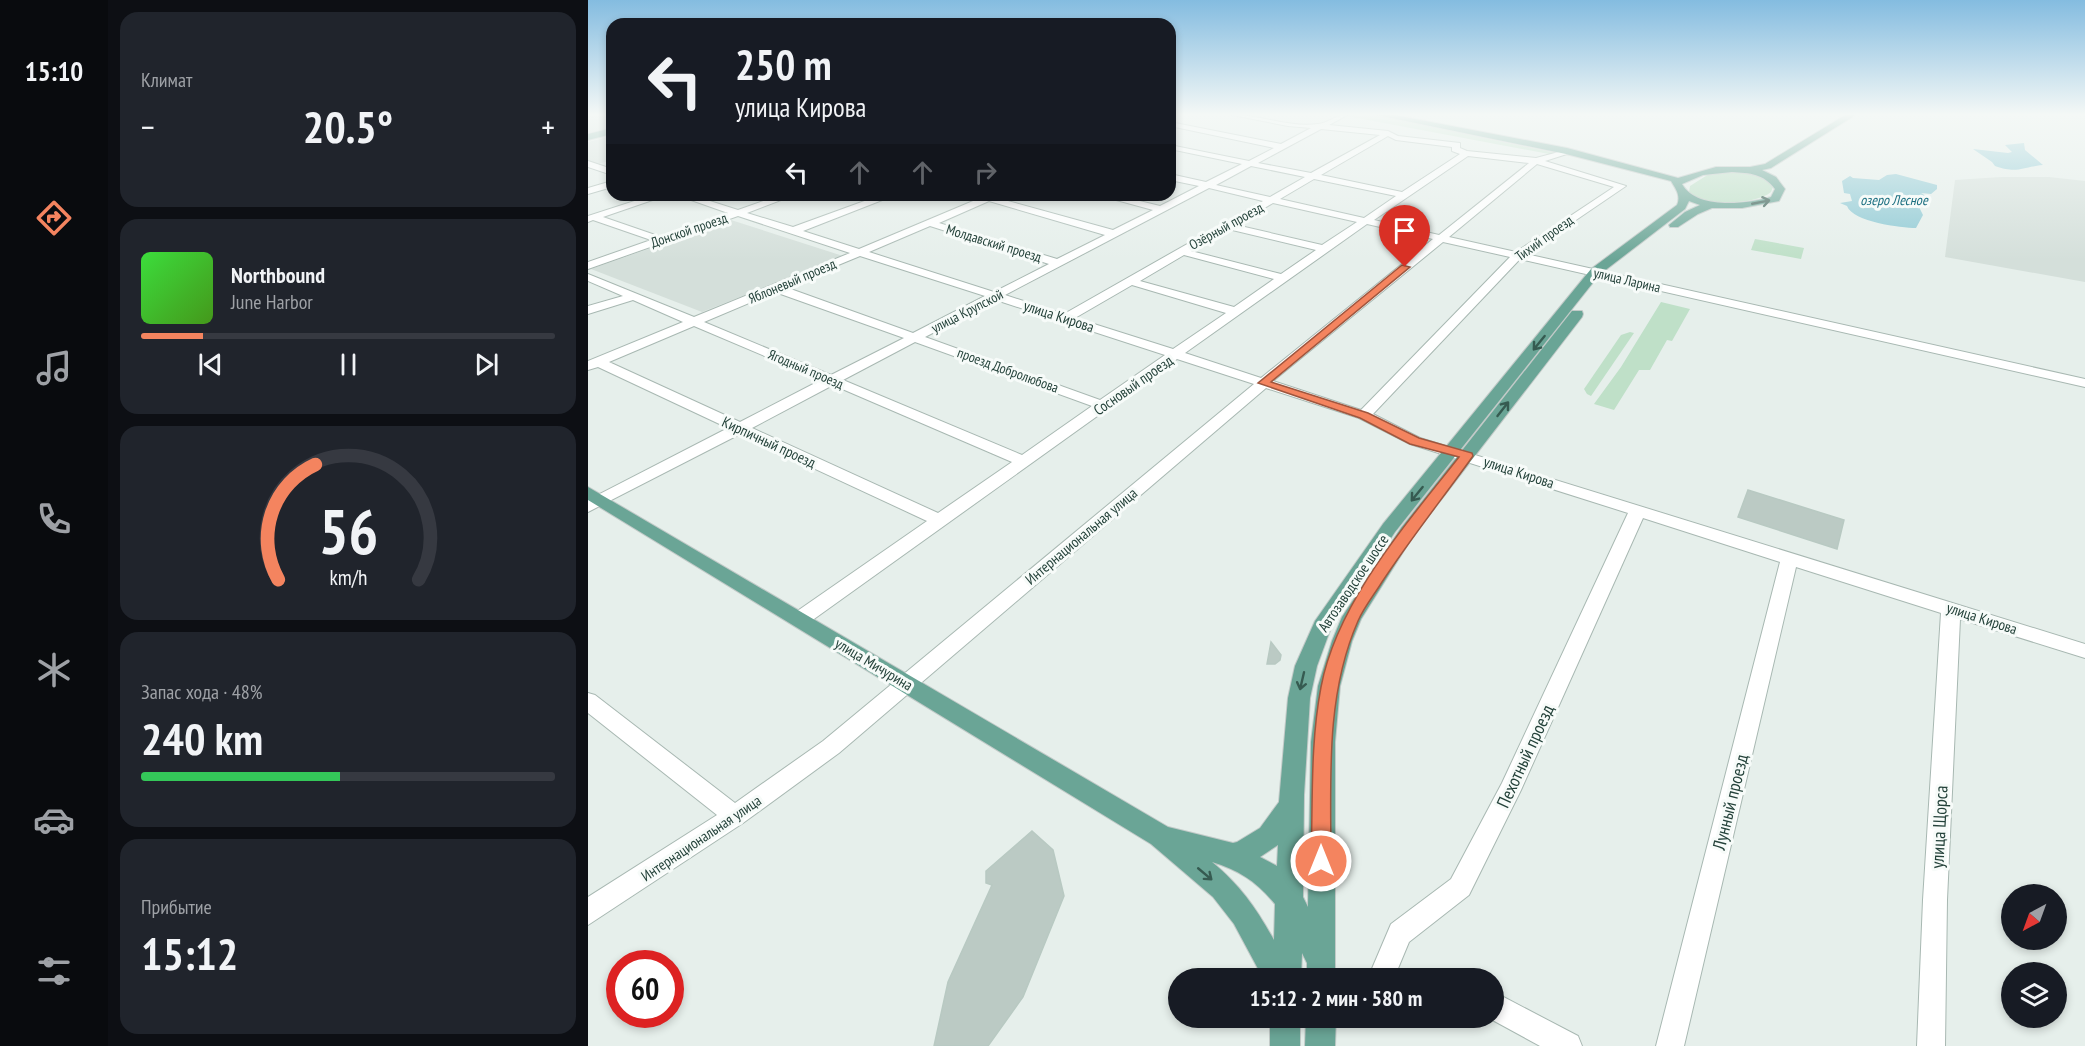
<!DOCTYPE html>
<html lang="ru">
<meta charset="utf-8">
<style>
:root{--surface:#171b24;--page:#20242c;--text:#f1f3f6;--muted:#9ea1a6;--line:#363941;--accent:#f4845f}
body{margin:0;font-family:"PT Sans Narrow",sans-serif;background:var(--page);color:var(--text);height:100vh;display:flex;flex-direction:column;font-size:22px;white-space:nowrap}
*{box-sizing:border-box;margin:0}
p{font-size:20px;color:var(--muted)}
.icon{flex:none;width:33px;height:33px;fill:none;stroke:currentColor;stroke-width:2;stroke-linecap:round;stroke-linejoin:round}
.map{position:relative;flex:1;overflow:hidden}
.drawer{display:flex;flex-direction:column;gap:12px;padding:12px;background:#0d0f14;width:480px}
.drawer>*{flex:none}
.top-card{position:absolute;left:18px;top:18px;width:570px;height:183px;border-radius:18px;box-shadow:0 3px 9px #0003;background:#171b24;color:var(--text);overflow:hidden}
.needle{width:39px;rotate:221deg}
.tools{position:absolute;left:1413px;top:884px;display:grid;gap:12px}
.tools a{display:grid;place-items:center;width:66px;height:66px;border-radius:50%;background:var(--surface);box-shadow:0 3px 9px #0003;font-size:30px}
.speed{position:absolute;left:18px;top:950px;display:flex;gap:12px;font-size:30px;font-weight:700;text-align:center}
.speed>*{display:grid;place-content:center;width:78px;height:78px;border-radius:50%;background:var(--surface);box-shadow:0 3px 9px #0003;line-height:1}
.speed .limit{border:9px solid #d22;background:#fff;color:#111}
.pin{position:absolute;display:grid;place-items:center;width:51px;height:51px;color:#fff;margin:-62px -26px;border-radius:50% 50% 50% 0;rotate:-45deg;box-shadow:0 0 6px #0007}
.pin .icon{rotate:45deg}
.me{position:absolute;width:66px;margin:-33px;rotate:0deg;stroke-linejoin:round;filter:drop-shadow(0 0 4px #0008)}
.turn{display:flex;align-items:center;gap:21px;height:126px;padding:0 30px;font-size:27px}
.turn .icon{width:78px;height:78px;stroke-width:2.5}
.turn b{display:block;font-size:42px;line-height:51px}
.lanes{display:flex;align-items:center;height:57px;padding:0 30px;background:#0003;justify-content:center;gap:30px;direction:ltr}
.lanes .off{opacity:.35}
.big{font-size:45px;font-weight:700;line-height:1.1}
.drawer .card{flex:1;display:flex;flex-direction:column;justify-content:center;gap:9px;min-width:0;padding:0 21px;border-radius:18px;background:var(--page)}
.drawer .dial{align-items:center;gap:0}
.dial svg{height:156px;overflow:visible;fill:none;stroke:var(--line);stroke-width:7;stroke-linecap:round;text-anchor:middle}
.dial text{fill:var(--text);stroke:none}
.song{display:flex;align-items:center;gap:18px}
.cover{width:72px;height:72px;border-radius:9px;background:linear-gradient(135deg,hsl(120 70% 55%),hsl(100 70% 35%))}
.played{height:6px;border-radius:3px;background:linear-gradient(90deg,var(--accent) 15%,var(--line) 15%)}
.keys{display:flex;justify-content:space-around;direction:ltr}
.heat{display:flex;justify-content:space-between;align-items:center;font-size:33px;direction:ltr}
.charge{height:9px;border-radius:4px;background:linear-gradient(90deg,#34c759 48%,var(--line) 0)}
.trip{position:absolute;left:580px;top:968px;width:336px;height:60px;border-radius:30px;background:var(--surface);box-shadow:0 3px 9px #0003;font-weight:700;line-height:60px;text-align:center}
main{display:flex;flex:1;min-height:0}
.menu{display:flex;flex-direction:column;width:108px;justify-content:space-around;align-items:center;background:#090b0e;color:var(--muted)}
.menu .icon{width:42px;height:42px}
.menu .active{color:var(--accent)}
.menu b{font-size:27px;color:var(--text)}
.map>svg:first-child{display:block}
.built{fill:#d4dfda}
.green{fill:#bfe0c8}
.water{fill:#8ec9d4}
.building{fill:#bbcac4;stroke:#b8c9c2;stroke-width:1.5}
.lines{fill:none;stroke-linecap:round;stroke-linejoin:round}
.minor-casing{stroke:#a8b8b2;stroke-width:2}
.major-casing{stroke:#c2cac8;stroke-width:2}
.minor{fill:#fff;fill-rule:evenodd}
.major{fill:#6aa596;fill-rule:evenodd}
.oneway{stroke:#365b51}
.route{fill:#f4845f;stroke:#9f563e;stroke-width:1.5}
.labels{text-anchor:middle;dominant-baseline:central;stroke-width:6;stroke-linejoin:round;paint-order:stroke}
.far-water-label{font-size:14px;font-style:italic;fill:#1c6f80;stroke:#f7fbf9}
.far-street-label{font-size:14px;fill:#24423a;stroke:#f7fbf9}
.street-label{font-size:15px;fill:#24423a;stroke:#f7fbf9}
.near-street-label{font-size:18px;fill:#24423a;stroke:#f7fbf9}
</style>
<main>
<nav class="menu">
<b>15:10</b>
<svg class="icon active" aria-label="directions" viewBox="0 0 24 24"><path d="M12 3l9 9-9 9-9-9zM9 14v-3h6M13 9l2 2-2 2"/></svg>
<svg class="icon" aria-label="music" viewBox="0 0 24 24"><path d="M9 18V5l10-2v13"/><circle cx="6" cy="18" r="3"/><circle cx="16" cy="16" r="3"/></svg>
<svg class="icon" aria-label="phone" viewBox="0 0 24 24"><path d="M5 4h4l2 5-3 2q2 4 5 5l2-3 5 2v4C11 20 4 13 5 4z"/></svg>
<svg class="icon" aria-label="climate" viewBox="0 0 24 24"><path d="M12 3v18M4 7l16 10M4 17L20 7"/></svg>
<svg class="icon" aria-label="car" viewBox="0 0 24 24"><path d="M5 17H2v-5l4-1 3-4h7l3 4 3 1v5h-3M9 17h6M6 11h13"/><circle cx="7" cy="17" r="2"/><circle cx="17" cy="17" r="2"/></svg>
<svg class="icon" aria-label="filters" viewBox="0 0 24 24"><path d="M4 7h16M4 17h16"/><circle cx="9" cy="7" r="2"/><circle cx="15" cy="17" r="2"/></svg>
</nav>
<section class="drawer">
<div class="card"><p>Климат</p>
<div class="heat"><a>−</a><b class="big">20.5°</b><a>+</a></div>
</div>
<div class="card">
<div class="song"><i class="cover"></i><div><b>Northbound</b><p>June Harbor</p></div></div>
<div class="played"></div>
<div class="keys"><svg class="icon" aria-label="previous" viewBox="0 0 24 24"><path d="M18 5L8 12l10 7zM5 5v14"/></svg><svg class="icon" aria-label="pause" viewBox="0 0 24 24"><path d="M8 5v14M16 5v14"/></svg><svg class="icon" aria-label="next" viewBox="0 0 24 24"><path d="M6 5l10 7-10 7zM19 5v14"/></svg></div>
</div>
<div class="card dial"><svg viewBox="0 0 100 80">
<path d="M14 69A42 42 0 1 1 86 69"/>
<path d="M14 69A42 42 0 0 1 33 10" stroke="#f4845f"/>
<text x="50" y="56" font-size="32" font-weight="700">56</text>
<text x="50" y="72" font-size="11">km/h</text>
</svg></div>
<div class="card"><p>Запас хода · 48%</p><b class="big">240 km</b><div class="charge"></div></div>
<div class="card"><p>Прибытие</p><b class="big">15:12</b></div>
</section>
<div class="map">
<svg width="1497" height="1046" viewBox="0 0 1497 1046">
<rect width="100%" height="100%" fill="#e6efeb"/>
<g class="built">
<polygon points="0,114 24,114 24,127 0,133"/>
<polygon points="24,136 24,160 10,164 0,161 0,142"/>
<polygon points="1413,177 1461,177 1497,181 1497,282 1357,257 1367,180"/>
<polygon points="143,220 255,256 114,312 3,269"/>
</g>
<g class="green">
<polygon points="762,114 819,123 766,114 781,114 841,125 969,152 872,133 968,153 961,154 759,116"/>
<path d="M1145 171C1159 173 1178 173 1185 187L1183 192C1167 205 1116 207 1101 192L1102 186 1121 174Z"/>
<polygon points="1167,239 1216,248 1213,259 1163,250"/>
<polygon points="1073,302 1102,309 1084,341 1079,340 1062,370 1051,370 1026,410 1006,404 1033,367"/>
<polygon points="1042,332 1046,333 1003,396 999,394 996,389 1033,335"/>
</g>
<g class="water">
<path d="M1436 143 1437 150 1455 165C1434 167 1430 174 1407 166L1404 162 1385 149 1420 153 1424 152 1417 145Z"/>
<path d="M1308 174 1349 185V189L1343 194 1333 193 1341 198 1335 200 1339 204 1331 207 1335 215 1328 228C1313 228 1265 222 1259 206L1252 203 1264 201 1262 194 1256 193 1254 181 1262 176 1265 178 1291 180 1299 175Z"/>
</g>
<g class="building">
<polygon points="1160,490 1256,520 1249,549 1150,517"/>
<polygon points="683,642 693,655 692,660 687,664 679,664"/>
<polygon points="444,831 465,850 476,896 435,997 400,1046 346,1046 360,982 404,885 398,883 398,871"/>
</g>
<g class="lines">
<g class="minor-casing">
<g id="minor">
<path d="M639 114C668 114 702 128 730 124 741 123 748 114 761 114L741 125 800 131 810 136 872 143V148L879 151 948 158 982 149V153L957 161 1038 186 938 254 1497 379V387L932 259 785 414 832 438 1497 644V658L1372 619 1359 900 1357 1046H1329L1335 900 1353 613 1208 567 1096 1046H1068L1192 562 1055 518 933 790 881 895 821 942 806 978H780L803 924 863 879 914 783 1040 513 822 444 771 418 678 388 251 753 155 823 0 925V897L129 815 0 713V693L7 695 147 803 235 741 666 384 589 359 219 624 212 626 205 624 203 619 205 614 339 521 152 434 0 512V500L140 428 10 367 0 370V361L95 322 45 300 0 314V306L35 296 0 281V274L106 317 262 253 150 216 0 269V262L63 240 5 220 0 222V216L65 195H79L15 217 73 237 140 213 89 195H103L150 210 192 195H206L159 213 205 227 293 195H307L215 231 271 249 397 196 413 195 409 198 525 230 565 210 510 195H527L572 206 611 186 582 180V174L618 182 654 164 582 149V145L661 161 686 148 582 126V122L693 144 723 128 700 126ZM733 129 792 135 723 173 670 163ZM800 136 808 140 864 147V151L872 154 814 192 733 175ZM880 156 941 163 851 235 786 220ZM949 164 1026 187 928 252 861 237ZM663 166 717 177 682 197 628 185ZM726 179 808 196 776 218 692 199ZM621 188 675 201 476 314 417 295ZM401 201 517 235 469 259 351 223ZM685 203 769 222 734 245 648 225ZM779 224 845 239 673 378 597 353ZM342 226 461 264 406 292 281 252ZM640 229 728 250 693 274 603 251ZM855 242 922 257 773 410 685 381ZM596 255 686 279 646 307 552 281ZM272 256 397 296 325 333 197 287ZM544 285 638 313 585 349 487 318ZM187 292 316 338 243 375 116 322ZM408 300 577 355 512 400 337 337ZM106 326 233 380 152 422 21 362ZM327 342 504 406 434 455 255 380ZM245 385 424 462 350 513 164 428Z"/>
<polygon points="0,161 24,169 24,175 0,167"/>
<polygon points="24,181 24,187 0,194 0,188"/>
<polygon points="906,992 990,1036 994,1046 952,1046 899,1017 906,1017"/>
</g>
</g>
<g class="major-casing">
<g id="major">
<path d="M784 114H801L979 148 1090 178 1128 167H1162L1177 164 1259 114H1269L1183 168 1174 170 1188 177 1197 189 1191 201 1154 208H1124L1110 214 1090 227H1082L1081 225 1097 212 1112 205 1101 201 1097 209 1011 275 807 532 743 628 729 666 722 698 716 795 715 897 720 907 723 742 730 686 744 641 754 617 813 528 984 311H994L995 314 994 317 825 536 773 619 764 641 752 686 747 742V978H719V963L714 953 713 978H675L646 924 625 897 563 844 0 500V487L580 827 645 843 649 842 672 828 691 802 700 698 707 666 727 621 795 524 1003 269 1089 205C1093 196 1088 189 1083 181L978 154ZM1144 172C1162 173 1176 174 1187 189L1183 197C1159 204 1108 210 1094 184L1115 175ZM690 845 689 866 672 857ZM624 862C651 870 669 882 687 904L686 940C668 908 653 886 624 862Z"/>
<polygon points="24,128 24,134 0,140 0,134"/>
<rect x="682" y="1017" width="30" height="29"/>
<polygon points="718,1017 748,1017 747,1046 717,1046"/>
</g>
</g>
<use href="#minor" class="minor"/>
<use href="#major" class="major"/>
</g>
<defs><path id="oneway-shaft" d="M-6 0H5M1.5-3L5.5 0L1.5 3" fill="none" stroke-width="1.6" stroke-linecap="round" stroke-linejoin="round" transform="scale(1.5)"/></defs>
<g class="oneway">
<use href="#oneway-shaft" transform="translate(1173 202) rotate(-11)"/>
<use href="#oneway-shaft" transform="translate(951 343) rotate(129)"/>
<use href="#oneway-shaft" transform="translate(915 409) rotate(-52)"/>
<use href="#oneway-shaft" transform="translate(829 494) rotate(129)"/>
<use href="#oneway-shaft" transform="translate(714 681) rotate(103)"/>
<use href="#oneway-shaft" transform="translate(617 874) rotate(40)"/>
</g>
<linearGradient id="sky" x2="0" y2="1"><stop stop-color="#84bce0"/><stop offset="0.44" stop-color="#f4f8f6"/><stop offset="1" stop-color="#f4f8f6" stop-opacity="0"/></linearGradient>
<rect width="1497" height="260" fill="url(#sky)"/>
<path class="route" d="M814 265 822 267 683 382 780 413 831 438 884 453 885 456C855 498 823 538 794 582 786 595 776 607 770 621 737 696 743 781 743 861L740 867 733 870 726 867 723 861C725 803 722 744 733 687 749 602 819 523 871 457L822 444 772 418 670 383Z"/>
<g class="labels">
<g class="far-water-label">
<text x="1306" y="200">озеро Лесное</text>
</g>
<g class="far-street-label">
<text transform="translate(638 226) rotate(-29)">Озёрный проезд</text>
<text transform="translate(101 230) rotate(-19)">Донской проезд</text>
<text transform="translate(956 238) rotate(-36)">Тихий проезд</text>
<text transform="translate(406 243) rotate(17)">Молдавский проезд</text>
<text transform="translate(1039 280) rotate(13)">улица Ларина</text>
<text transform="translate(204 281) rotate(-23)">Яблоневый проезд</text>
<text transform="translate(379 311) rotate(-27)">улица Крупской</text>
<text transform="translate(218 369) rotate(23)">Ягодный проезд</text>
<text transform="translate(420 370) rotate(20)">проезд Добролюбова</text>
</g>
<g class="street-label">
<text transform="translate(471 316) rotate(18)">улица Кирова</text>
<text transform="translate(545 385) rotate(-35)">Сосновый проезд</text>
<text transform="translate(181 442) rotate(25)">Кирпичный проезд</text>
<text transform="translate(931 472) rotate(18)">улица Кирова</text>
<text transform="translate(493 536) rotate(-40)">Интернациональная улица</text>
<text transform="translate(765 583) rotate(-56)">Автозаводское шоссе</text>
<text transform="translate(1394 618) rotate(18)">улица Кирова</text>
<text transform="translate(286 664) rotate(31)">улица Мичурина</text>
<text transform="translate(113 838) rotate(-34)">Интернациональная улица</text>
</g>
<g class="near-street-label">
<text transform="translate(937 756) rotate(-65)">Пехотный проезд</text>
<text transform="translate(1142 802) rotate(-76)">Лунный проезд</text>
<text transform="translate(1351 827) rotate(-87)">улица Щорса</text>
</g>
</g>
</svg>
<div class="tools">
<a><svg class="needle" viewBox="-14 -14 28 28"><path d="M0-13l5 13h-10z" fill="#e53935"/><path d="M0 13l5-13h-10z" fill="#9ea1a6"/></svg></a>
<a><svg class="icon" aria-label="layers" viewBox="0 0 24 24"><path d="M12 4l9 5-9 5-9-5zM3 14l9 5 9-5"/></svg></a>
</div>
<div class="speed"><div class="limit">60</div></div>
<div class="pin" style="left:817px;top:267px;background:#d93025"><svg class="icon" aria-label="arrive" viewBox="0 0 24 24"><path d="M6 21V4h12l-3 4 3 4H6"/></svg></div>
<svg class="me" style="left:733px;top:861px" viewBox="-20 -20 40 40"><circle r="17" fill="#f4845f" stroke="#fff" stroke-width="3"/><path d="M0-11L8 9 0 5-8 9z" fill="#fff"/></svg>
<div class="trip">15:12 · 2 мин · 580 m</div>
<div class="top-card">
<div class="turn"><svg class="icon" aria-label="left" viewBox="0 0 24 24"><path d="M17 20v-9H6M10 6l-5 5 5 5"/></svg><div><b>250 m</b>улица Кирова</div></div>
<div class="lanes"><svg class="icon" aria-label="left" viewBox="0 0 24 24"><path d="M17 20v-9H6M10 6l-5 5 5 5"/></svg><svg class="icon off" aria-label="ahead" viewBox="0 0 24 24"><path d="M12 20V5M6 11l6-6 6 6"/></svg><svg class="icon off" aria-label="ahead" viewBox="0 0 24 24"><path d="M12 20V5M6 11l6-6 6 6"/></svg><svg class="icon off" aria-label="right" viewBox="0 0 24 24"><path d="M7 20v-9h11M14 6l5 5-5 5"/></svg></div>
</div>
</div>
</main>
